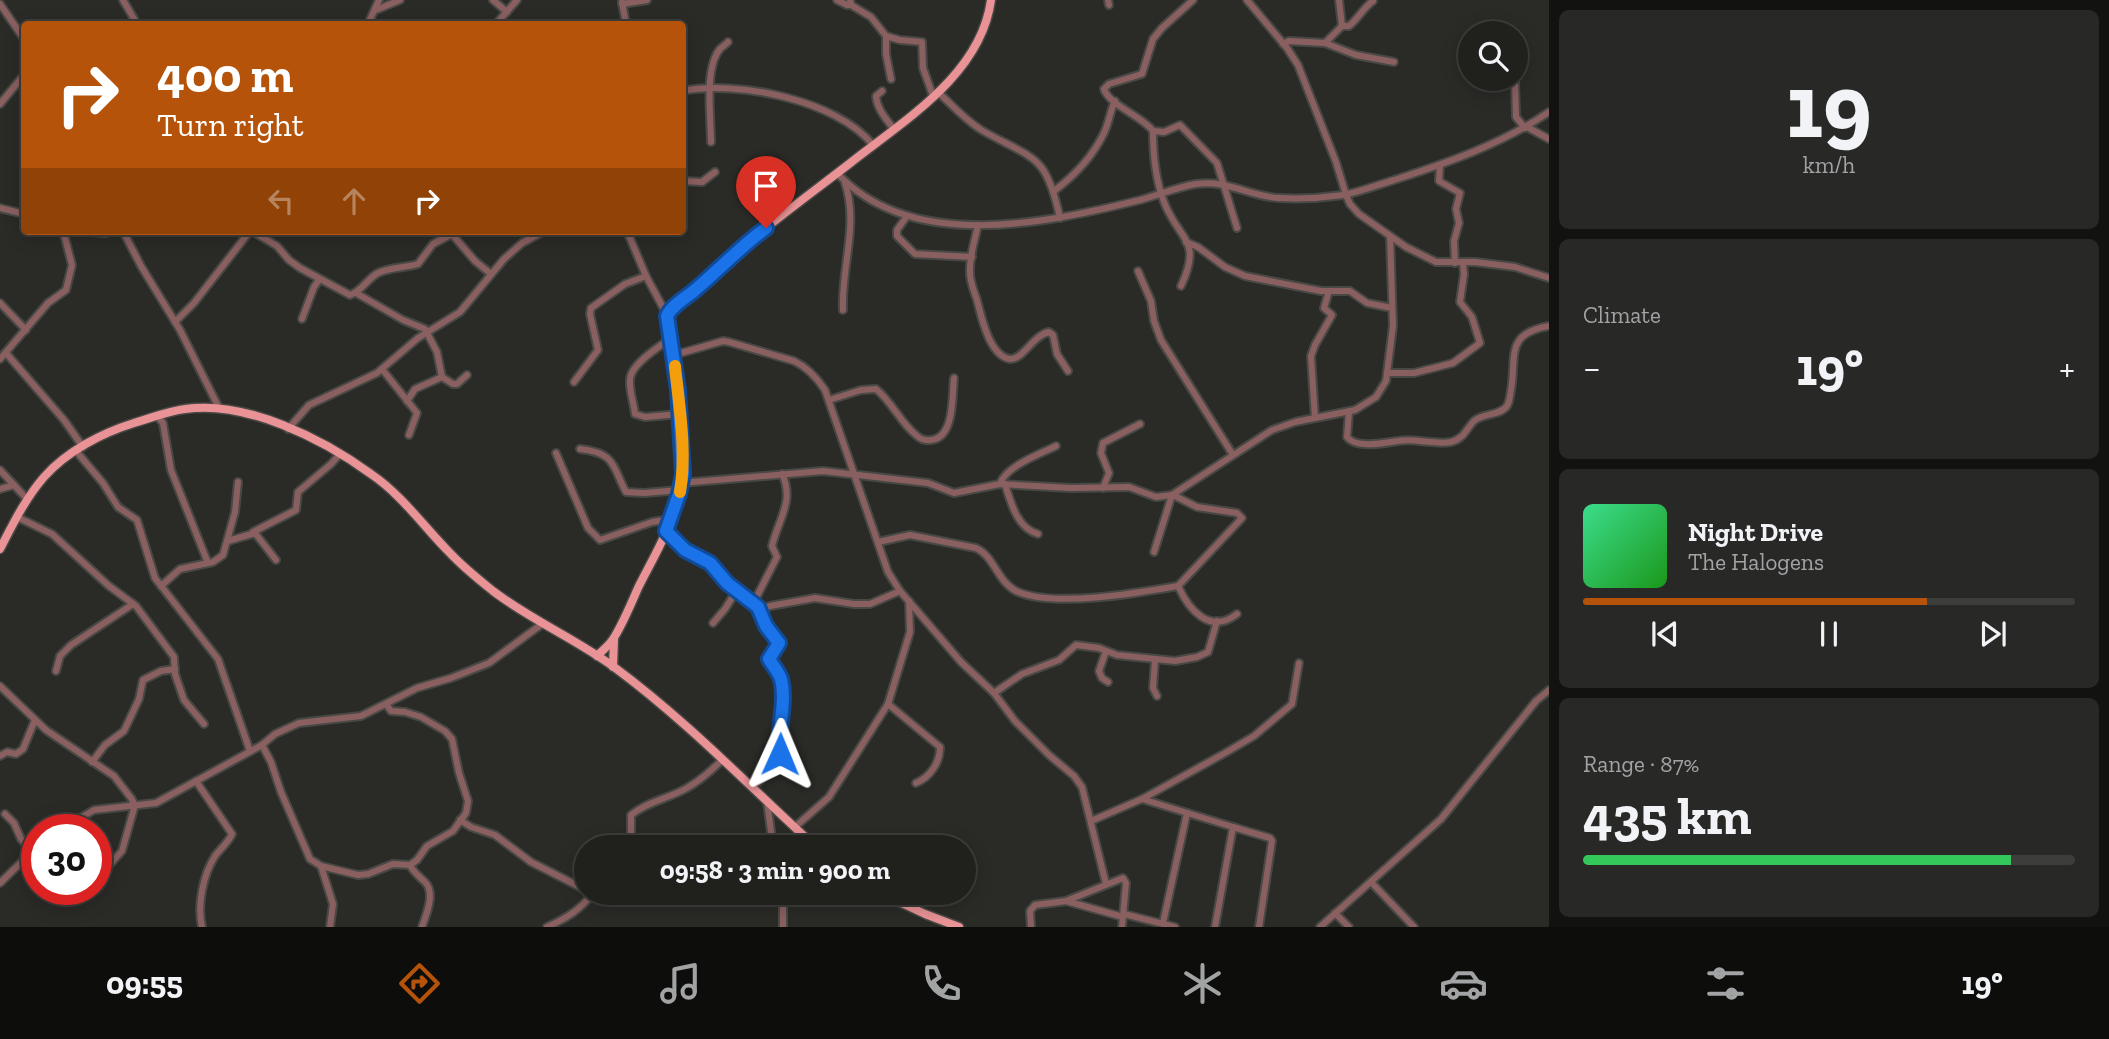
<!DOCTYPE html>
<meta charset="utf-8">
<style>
:root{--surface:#20201d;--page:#282826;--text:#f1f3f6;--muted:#a2a3a4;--line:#3d3e3b;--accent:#b45309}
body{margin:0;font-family:"Zilla Slab",serif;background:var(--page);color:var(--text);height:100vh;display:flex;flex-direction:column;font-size:26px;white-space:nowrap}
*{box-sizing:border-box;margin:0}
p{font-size:23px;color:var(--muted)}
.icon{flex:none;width:38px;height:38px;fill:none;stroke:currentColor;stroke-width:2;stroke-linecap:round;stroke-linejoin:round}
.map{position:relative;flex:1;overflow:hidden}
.sheet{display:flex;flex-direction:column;gap:10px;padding:10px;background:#121210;width:560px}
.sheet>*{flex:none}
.top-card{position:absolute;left:21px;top:21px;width:665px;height:214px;border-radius:7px;box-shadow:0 4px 18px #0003,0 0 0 2px var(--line);background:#b45309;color:#fff;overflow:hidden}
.controls{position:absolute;left:1458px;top:21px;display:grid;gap:14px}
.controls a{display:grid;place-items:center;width:70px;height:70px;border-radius:50%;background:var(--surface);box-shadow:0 4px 18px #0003,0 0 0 2px var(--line);font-size:35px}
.speed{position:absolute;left:21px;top:814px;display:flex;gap:14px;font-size:35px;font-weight:700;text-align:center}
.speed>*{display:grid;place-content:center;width:91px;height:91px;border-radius:50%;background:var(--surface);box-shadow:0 4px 18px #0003,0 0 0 2px var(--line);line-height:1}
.speed .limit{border:10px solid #d22;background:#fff;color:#111}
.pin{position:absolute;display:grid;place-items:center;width:60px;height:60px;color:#fff;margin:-72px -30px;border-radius:50% 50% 50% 0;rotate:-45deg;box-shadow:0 0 7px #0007}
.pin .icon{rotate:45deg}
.me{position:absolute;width:77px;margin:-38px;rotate:1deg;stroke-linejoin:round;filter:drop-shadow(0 0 5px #0008)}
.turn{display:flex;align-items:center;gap:24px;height:147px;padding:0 21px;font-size:32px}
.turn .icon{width:91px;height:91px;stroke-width:2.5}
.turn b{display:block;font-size:49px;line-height:60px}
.lanes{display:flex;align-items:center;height:66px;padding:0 21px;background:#0003;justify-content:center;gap:35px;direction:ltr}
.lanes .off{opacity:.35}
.big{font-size:52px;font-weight:700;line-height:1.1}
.sheet .card{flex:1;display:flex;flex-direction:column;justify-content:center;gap:10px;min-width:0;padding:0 24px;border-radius:10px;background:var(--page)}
.sheet .dial{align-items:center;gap:0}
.dial b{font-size:91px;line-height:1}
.song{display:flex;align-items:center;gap:21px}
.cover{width:84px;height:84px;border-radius:10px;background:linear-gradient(135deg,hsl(150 70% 55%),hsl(120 70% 35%))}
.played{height:7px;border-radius:4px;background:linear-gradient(90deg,var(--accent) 70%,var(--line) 70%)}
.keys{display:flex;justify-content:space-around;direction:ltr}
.heat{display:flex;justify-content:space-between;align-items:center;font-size:38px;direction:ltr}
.charge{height:10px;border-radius:5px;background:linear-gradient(90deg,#34c759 87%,var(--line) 0)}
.trip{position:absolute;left:574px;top:835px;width:402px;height:70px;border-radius:35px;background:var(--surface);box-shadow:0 4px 18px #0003,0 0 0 2px var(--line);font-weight:700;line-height:70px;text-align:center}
.menu{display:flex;height:112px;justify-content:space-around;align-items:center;background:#0d0d0c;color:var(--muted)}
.menu .icon{width:49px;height:49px}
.menu .current{color:var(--accent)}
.menu b{font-size:32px;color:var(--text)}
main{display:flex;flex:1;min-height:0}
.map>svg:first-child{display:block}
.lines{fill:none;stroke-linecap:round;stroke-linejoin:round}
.minor-casing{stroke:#484845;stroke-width:10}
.major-casing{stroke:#484845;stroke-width:11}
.minor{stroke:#8a5f60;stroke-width:6}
.major{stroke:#e99396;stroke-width:8}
.route-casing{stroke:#114b97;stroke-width:18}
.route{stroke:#1a73e8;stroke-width:12}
.slow{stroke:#f59e0b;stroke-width:12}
</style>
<main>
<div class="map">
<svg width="1549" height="927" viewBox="0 0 1549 927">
<rect width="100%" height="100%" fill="#2a2a27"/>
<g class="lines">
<g class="minor-casing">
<g id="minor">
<polyline points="123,0 137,24"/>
<polyline points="493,0 507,12"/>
<polyline points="837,0 847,5 851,5"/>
<polyline points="850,0 851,5 871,17 886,36 900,40 922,42 923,68 933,96"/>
<polyline points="1108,0 1109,5"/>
<polyline points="1247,0 1287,48 1298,65 1336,162 1346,195 1350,204 1359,214 1406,247 1436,262 1475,262 1515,267 1549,278"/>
<polyline points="1339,0 1342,26"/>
<polyline points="622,2 626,24"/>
<polyline points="0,4 24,39"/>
<polyline points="622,4 647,0"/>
<polyline points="376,10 400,0"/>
<polyline points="368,24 379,0"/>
<polyline points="496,24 517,0"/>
<polyline points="886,36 886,54 891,79"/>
<polyline points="1325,43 1356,55 1394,62"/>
<path d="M1283 44 1289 41 1325 43 1342 26H1349C1358 19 1363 8 1373 1"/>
<polyline points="1515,82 1516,117 1525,128"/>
<path d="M682 91C737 80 837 100 873 145"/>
<path d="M882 91 876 96C877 109 886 119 894 129"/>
<path d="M938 92C952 105 966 121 983 131 1035 160 1046 154 1060 218"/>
<polyline points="0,104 24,75"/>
<polyline points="1527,127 1549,139"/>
<polyline points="1153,131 1164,132 1180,125 1217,163 1237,228"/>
<path d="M711 142C711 118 704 68 720 49 722 47 725 45 728 42"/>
<polyline points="1440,165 1439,181 1460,193 1456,209 1459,223 1454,241 1455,263"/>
<path d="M837 173C911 253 1047 223 1140 200 1159 195 1177 187 1196 184 1226 179 1251 197 1279 198 1300 199 1322 198 1343 195 1360 192 1377 185 1394 180 1447 163 1502 144 1549 112"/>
<polyline points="682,181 702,182 715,172"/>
<path d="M1054 191C1074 176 1093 156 1104 133 1109 123 1110 111 1115 101"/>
<polyline points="0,208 24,214"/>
<polyline points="907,216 897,230 897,236 915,254 972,257"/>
<path d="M978 225C975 240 969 257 970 273 970 282 974 291 977 300 981 315 989 356 1010 359 1023 360 1033 335 1049 332L1053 335 1057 354 1068 371"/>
<polyline points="76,231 105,233 115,231"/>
<polyline points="123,231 141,266 180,330 219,408"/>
<path d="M252 231 277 246 289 260 300 268 350 295C362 291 367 279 378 273 390 267 405 268 418 264L433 244 452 234"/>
<polyline points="627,231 646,276 667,315"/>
<polyline points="451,233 475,261 491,274"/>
<polyline points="1186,242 1198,247 1225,267 1245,276 1321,291 1350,291 1367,303 1392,308"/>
<polyline points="1138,271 1151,301 1154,321 1161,340 1233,455"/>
<path d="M1181 286C1203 239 1179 241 1164 202 1155 178 1153 156 1153 131 1142 116 1109 105 1104 89L1109 84 1142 74 1153 39 1162 28 1193 0"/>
<polyline points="356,293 403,320 425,329 437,352 442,377 453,384 457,384 467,375"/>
<polyline points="0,303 26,330"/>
<path d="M843 310C841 267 859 225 845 183"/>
<polyline points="302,319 314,287 319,280"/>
<polyline points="175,322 194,303 250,231"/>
<path d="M670 339C658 347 630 365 630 380 629 390 634 404 635 414L645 417 680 414"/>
<polyline points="6,353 64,420 83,447"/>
<path d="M674 355 723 341 729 342 794 361C807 367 817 378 825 390L888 572 900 591 961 662 994 693 1015 721 1049 755 1074 776 1082 787 1106 884"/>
<polyline points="0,359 48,303 66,290 72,265 64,234 69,231"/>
<polyline points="382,369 417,413 409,435"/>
<polyline points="1387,373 1414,373 1453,363 1480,343 1472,317 1460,302 1464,274 1463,262"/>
<polyline points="574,382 598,350 590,314 591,308 625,284 646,276"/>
<path d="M829 400 861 390 876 389C892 402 900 422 916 435 920 439 925 441 931 440 955 438 952 395 954 378"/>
<polyline points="407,401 415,389 442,377"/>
<path d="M1349 412 1347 437C1356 449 1384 443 1398 441 1415 438 1435 445 1451 442 1464 439 1466 429 1474 421 1482 413 1500 416 1507 406 1510 401 1510 395 1511 390 1517 357 1504 334 1549 326"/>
<polyline points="157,416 163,423 171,470 208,563"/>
<polyline points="1315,418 1311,356 1315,345 1332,315 1324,308 1329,291"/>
<polyline points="288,429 309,405 377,373 418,338 460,312 504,259 522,243 544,231"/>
<path d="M580 449C616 453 612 466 626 492L644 493 680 490"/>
<polyline points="76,451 103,483 118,507 137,520 155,578 218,659 250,751"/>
<polyline points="556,453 588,528 600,540 652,522 671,519"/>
<polyline points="0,470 27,499"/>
<polyline points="681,483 823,471 928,483 954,493 1000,484 1071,488 1129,487 1156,497 1172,495 1272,430 1295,422 1355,410 1376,397 1386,381 1393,326 1390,236"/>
<path d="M1000 484C1006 466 1040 454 1056 446"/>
<path d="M1005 484C1011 503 1017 528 1038 534"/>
<polyline points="1103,488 1109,473 1101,453 1103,443 1140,424"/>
<polyline points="0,489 14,485"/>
<polyline points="17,517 52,534 109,586 136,606 174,657 175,674 184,700 204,724"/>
<polyline points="666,531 685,550 710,563 727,583 758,606 766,626 779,643 769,659 780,675 782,684 782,705 778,732 780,754 770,771 753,787"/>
<polyline points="253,532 296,510 298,492 331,464 340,454"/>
<polyline points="228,541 255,533 276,560"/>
<path d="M878 542 910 535 976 548C994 556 997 581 1016 591 1052 608 1138 593 1178 586L1242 518 1237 513 1197 507 1173 495"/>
<polyline points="1154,552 1172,495"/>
<polyline points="161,586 180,569 213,562 223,555 235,512 238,482"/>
<path d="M1178 586C1189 610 1210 635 1237 614"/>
<path d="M754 602 777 557 772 546C778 520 795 501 782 474"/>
<polyline points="760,610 770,606 815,598 854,604 870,604 900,591"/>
<polyline points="713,623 725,609 737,590"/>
<polyline points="1106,651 1099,671 1102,678 1108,682"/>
<polyline points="1155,660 1153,688 1157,696"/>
<polyline points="56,671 60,656 71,645 133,604"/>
<polyline points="0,686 46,730 114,776 131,798 135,805 122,851 102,873 96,886"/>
<polyline points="994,693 1022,674 1059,660 1076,645 1099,648 1117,655 1175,661 1197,657 1208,652 1217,621"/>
<path d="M888 704 940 747C940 763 930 777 916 783"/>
<polyline points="262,745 271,762 281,792 310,859 321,866 358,875 368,874 393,864 410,865 417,860 427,846 453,831 466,813 468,801 459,773 452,739 445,731 421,717 405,712 391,711 386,704"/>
<polyline points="0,756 7,752 16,754 23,749 35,720"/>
<polyline points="92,762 105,745 124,731 139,699 143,680 161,671 175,669"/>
<path d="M196 781 232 834C228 843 221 848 215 856 203 875 197 905 202 927"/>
<polyline points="1142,799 1233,827 1215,927"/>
<polyline points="767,801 773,847"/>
<polyline points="5,814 14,823 21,839 32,851"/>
<polyline points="460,820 471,827 495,835 531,862 586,890"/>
<polyline points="1091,821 1142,799 1225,753 1254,736 1292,704 1299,663"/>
<polyline points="795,827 829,797 888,704 910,632 909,601"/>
<polyline points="1233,827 1270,838 1272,841 1259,927"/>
<polyline points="60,830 94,810 156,803 262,745 275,734 299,723 361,716 417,688 451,678 489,663 542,624"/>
<path d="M626 847 631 836V815C644 804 661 800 677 793 694 786 709 773 722 760"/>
<path d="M410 865C414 873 419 876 425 882 436 893 426 915 422 927"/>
<polyline points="321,866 333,904 330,927"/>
<polyline points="1371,882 1414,927"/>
<polyline points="0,883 37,847"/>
<polyline points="783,892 783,927"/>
<polyline points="1066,901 1123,917"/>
<polyline points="1335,913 1349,927"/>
<polyline points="1124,914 1175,927"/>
<polyline points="1163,923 1187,813"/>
<path d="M547 927C567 918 580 910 594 892"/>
<polyline points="1031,927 1030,911 1035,905 1066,901 1123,878 1126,883 1122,927"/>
<polyline points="1320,927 1441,819 1536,701 1549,690"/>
</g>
</g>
<g class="major-casing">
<g id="major">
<path d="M0 549C13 524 25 499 44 477 67 451 102 433 134 423 151 418 168 411 185 409 246 400 323 439 371 474 402 495 424 527 450 553 463 567 478 579 493 591 531 620 576 639 614 667 687 721 750 787 816 847"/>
<path d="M597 656C603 650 611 644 615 636 624 621 631 604 638 588 656 552 682 511 683 470 683 436 681 386 673 353 671 343 662 322 668 312 674 303 696 290 705 281 749 238 800 202 849 164 903 121 981 75 991 0"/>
<polyline points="613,667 614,639"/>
<polyline points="878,892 925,914 959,927"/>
</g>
</g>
<use href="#minor" class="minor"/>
<use href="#major" class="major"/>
</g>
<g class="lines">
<g class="route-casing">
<path id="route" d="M766 228C740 247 719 270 695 290 686 298 672 305 667 316L678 390 683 474 679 494 666 531 685 550 710 563 727 583 758 607 766 626 779 643 769 659C773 666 778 671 781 679 787 702 777 729 780 754"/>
</g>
<use href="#route" class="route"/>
<path class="slow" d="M675 366C679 407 687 450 680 492"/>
</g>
</svg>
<div class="controls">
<a><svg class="icon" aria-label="search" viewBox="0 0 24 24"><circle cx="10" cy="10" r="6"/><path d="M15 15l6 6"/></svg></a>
</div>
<div class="speed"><div class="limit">30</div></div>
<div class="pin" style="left:766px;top:228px;background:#d93025"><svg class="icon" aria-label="arrive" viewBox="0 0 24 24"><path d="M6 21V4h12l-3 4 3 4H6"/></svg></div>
<svg class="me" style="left:780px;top:754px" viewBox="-20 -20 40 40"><path d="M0-17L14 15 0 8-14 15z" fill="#1a73e8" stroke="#fff" stroke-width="4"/></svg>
<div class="trip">09:58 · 3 min · 900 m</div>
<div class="top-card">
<div class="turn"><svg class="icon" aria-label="right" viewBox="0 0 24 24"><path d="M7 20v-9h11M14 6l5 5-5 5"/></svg><div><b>400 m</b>Turn right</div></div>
<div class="lanes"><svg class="icon off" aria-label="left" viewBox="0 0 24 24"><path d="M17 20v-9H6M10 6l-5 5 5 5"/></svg><svg class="icon off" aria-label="ahead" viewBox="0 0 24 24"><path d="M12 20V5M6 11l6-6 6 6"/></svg><svg class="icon" aria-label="right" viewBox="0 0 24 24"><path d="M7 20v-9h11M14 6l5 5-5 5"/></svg></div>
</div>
</div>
<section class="sheet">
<div class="card dial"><b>19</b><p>km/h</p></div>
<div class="card"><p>Climate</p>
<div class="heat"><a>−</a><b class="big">19°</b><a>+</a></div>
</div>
<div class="card">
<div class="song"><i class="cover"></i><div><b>Night Drive</b><p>The Halogens</p></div></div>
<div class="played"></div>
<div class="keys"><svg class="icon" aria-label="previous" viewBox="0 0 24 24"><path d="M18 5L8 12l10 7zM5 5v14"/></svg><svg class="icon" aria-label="pause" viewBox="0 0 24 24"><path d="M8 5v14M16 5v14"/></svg><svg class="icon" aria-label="next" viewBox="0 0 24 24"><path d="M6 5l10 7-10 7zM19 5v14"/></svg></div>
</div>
<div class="card"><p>Range · 87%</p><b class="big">435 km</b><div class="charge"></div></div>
</section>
</main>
<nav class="menu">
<b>09:55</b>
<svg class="icon current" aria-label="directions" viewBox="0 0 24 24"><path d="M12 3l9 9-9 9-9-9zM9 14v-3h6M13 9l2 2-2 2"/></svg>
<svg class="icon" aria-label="music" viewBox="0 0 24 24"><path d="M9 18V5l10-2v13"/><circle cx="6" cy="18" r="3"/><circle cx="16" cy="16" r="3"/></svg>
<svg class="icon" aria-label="phone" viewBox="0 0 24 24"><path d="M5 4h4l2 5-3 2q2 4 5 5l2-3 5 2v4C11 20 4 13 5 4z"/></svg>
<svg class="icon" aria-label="climate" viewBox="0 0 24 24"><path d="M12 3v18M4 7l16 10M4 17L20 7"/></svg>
<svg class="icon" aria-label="car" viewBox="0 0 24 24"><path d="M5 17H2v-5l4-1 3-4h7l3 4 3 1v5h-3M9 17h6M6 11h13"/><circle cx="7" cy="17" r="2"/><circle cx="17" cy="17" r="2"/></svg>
<svg class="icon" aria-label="filters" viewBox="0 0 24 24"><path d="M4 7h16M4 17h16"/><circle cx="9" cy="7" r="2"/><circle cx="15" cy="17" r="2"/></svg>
<b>19°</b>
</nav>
